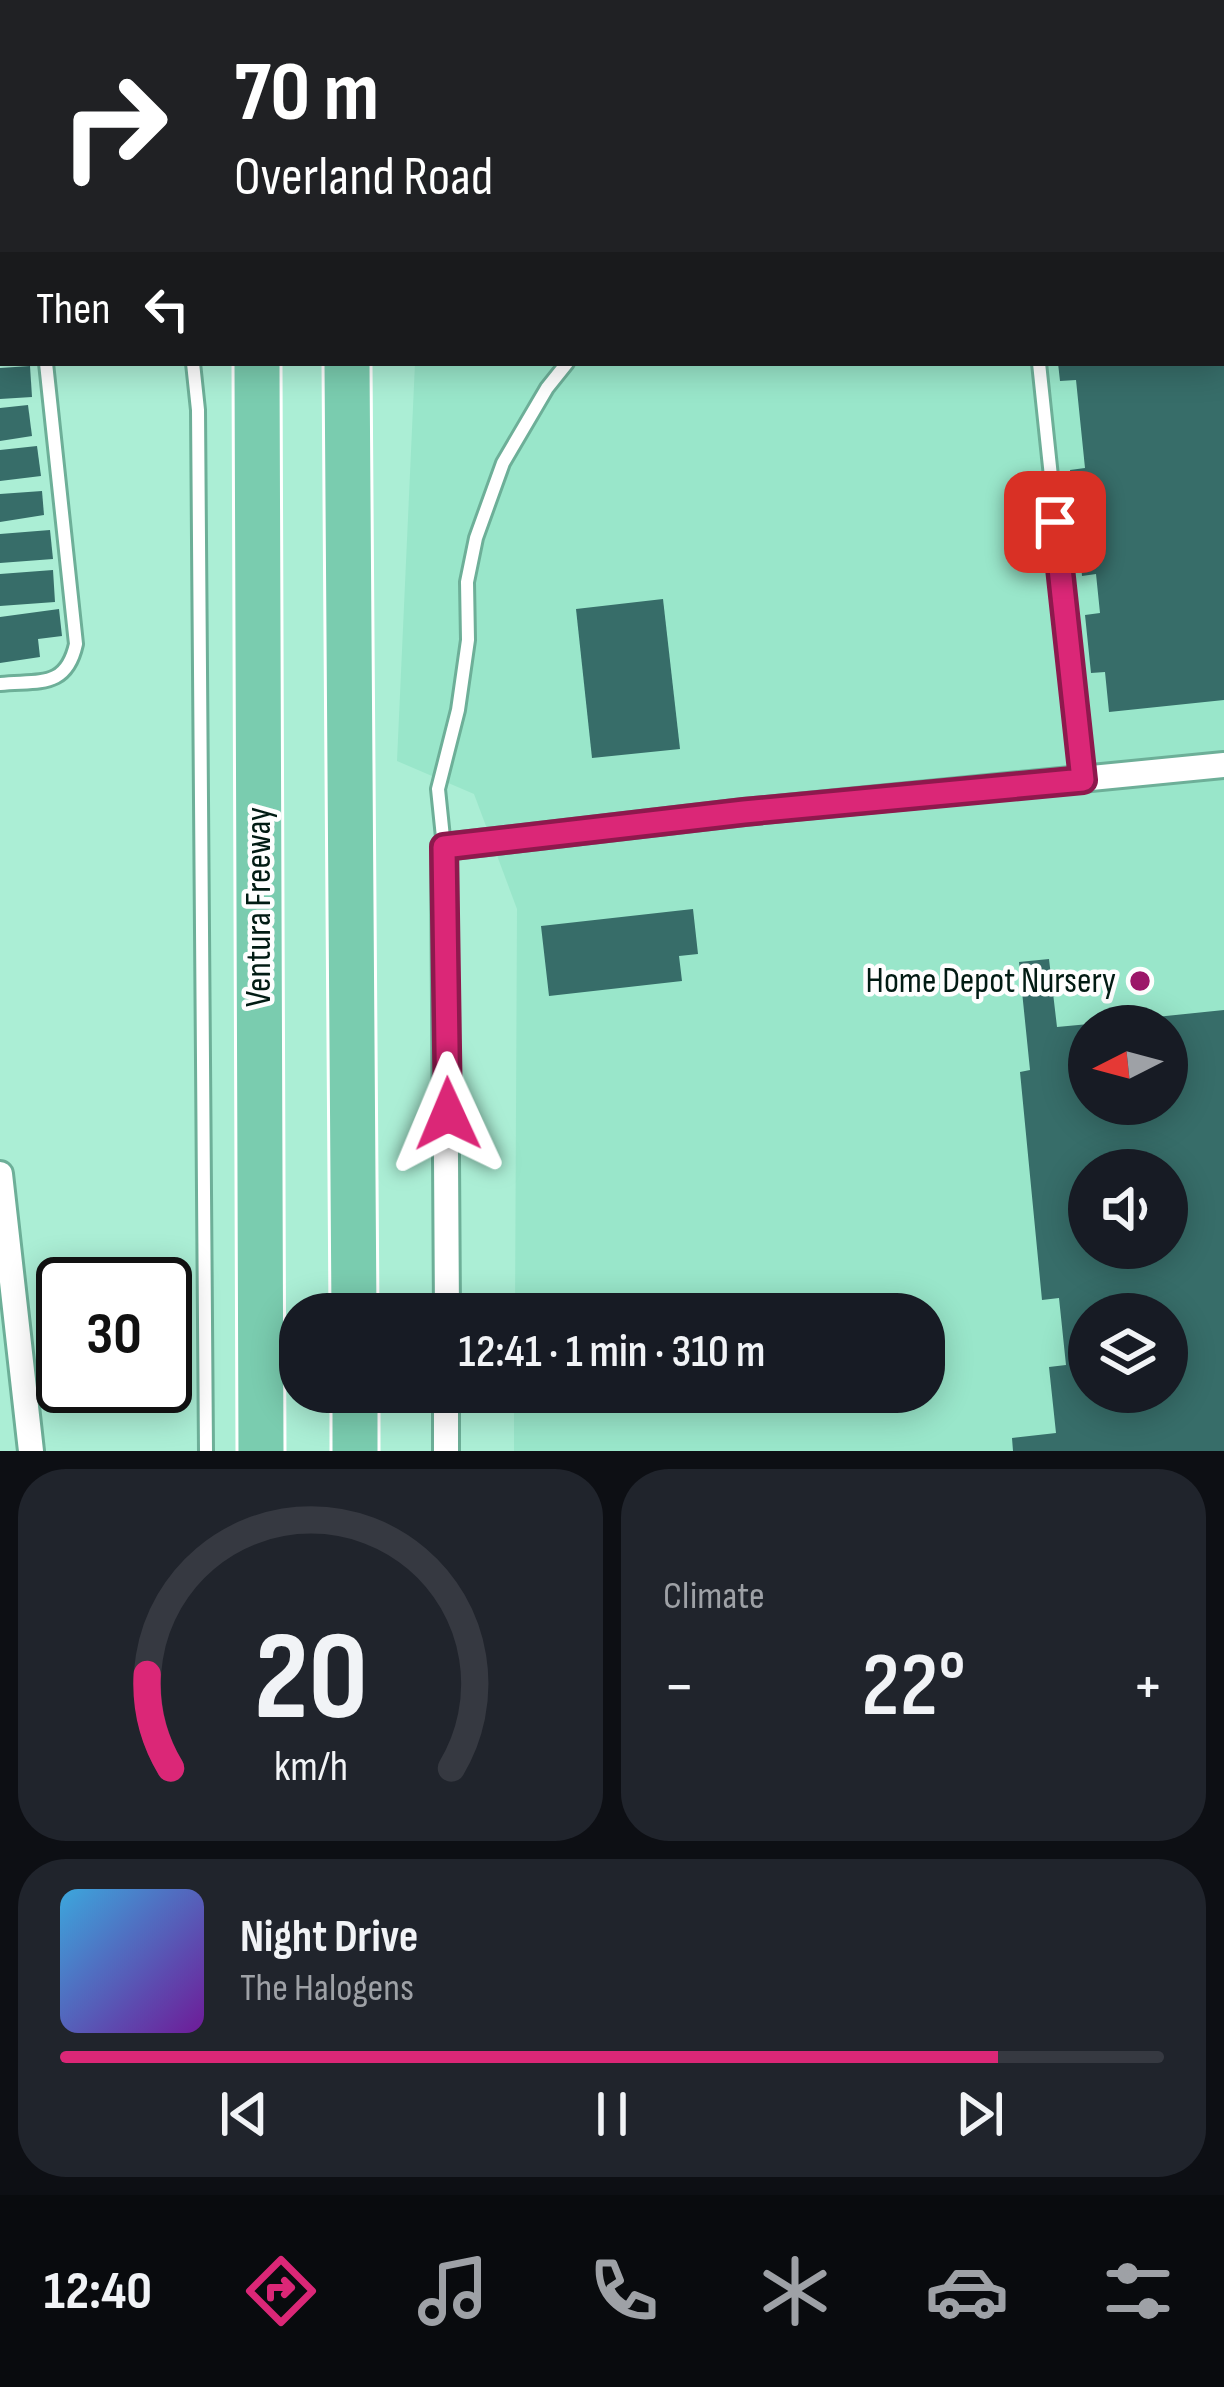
<!DOCTYPE html>
<meta charset="utf-8">
<style>
:root{--surface:#171b24;--page:#20242c;--text:#f1f3f6;--muted:#9ea1a6;--line:#363941;--accent:#db2777}
body{margin:0;font-family:"Sofia Sans Condensed",sans-serif;background:var(--page);color:var(--text);height:100vh;display:flex;flex-direction:column;font-size:45px;white-space:nowrap}
*{box-sizing:border-box;margin:0}
p{font-size:39px;color:var(--muted)}
.icon{flex:none;width:66px;height:66px;fill:none;stroke:currentColor;stroke-width:2;stroke-linecap:round;stroke-linejoin:round}
.map{position:relative;height:1451px;overflow:hidden}
.side{display:flex;flex-direction:column;gap:18px;padding:18px;background:#0d0f14;flex:1}
.side>*{flex:none}
.hud{position:absolute;left:0px;top:0px;width:1224px;height:366px;box-shadow:0 6px 30px #0003;background:#202124;color:#fff;overflow:hidden}
.needle{width:78px;rotate:264deg}
.controls{position:absolute;left:1068px;top:1005px;display:grid;gap:24px}
.controls a{display:grid;place-items:center;width:120px;height:120px;border-radius:50%;background:var(--surface);box-shadow:0 6px 30px #0003;font-size:60px}
.speed{position:absolute;left:36px;top:1257px;display:flex;gap:24px;font-size:60px;font-weight:700;text-align:center}
.speed>*{display:grid;place-content:center;width:156px;height:156px;border-radius:50%;background:var(--surface);box-shadow:0 6px 30px #0003;line-height:1}
.speed .limit{border:6px solid #111;border-radius:18px;background:#fff;color:#111}
.pin{position:absolute;display:grid;place-items:center;width:102px;height:102px;color:#fff;margin:-51px;border-radius:24px;box-shadow:0 6px 18px #0006}
.me{position:absolute;width:132px;margin:-66px;rotate:359deg;stroke-linejoin:round;filter:drop-shadow(0 0 9px #0008)}
.turn{display:flex;align-items:center;gap:42px;height:252px;padding:0 36px;font-size:54px}
.turn .icon{width:156px;height:156px;stroke-width:2.5}
.turn b{display:block;font-size:84px;line-height:102px}
.then{display:flex;align-items:center;height:114px;padding:0 36px;background:#0003;gap:24px;font-size:45px}
.big{font-size:90px;font-weight:600;line-height:1.1}
.side .widget{flex:1;display:flex;flex-direction:column;justify-content:center;gap:18px;min-width:0;padding:0 42px;border-radius:48px;background:var(--page)}
.side .dial{align-items:center;gap:0}
.dial svg{height:312px;overflow:visible;fill:none;stroke:var(--line);stroke-width:7;stroke-linecap:round;text-anchor:middle}
.dial text{fill:var(--text);stroke:none}
.song{display:flex;align-items:center;gap:36px}
.cover{width:144px;height:144px;border-radius:18px;background:linear-gradient(135deg,hsl(200 70% 55%),hsl(280 70% 35%))}
.played{height:12px;border-radius:6px;background:linear-gradient(90deg,var(--accent) 85%,var(--line) 85%)}
.keys{display:flex;justify-content:space-around;direction:ltr}
.heat{display:flex;justify-content:space-between;align-items:center;font-size:66px;direction:ltr}
.side .tiles{flex:1;display:grid;gap:18px;grid-template-columns:1fr 1fr}
.widget:last-child{grid-column:span 2}
.trip{position:absolute;left:279px;top:1293px;width:666px;height:120px;border-radius:48px;background:var(--surface);box-shadow:0 6px 30px #0003;font-weight:600;line-height:120px;text-align:center}
.tab-bar{display:flex;height:192px;justify-content:space-around;align-items:center;background:#090b0e;color:var(--muted)}
.tab-bar .icon{width:84px;height:84px}
.tab-bar .active{color:var(--accent)}
.tab-bar b{font-size:54px;color:var(--text)}
.map>svg:first-child{display:block}
.built{fill:#99e6ca;fill-rule:evenodd}
.building{fill:#376d69;fill-rule:evenodd}
.lines{fill:none;stroke-linecap:round;stroke-linejoin:round}
.service-casing{stroke:#6daf98;stroke-width:18}
.minor-casing{stroke:#6daf98;stroke-width:30}
.motorway-casing{stroke:#fff;stroke-width:51}
.service{stroke:#fff;stroke-width:12}
.minor{stroke:#fff;stroke-width:24}
.motorway{stroke:#7accaf;stroke-width:45}
.route-casing{stroke:#8e194d;stroke-width:30}
.route{stroke:#db2777;stroke-width:21}
.poi-dot{fill:#9c1769;stroke:#fefefe;stroke-width:4.5}
.labels{text-anchor:middle;dominant-baseline:central;stroke-width:9;stroke-linejoin:round;paint-order:stroke}
.street-label{font-size:36px;fill:#011b13;stroke:#fefefe}
.poi-label{font-size:36px;fill:#011b13;stroke:#fefefe;text-anchor:end}
</style>
<div class="map">
<svg width="1224" height="1451" viewBox="0 0 1224 1451">
<rect width="100%" height="100%" fill="#abeed5"/>
<path class="built" d="M445 0H1224V1451H514V1392H924V1314H515L517 909 474 794 397 761 415 363H1221V3H445ZM1089 1026H1167V1104H1089ZM1089 1170H1167V1248H1089ZM1089 1314H1167V1392H1089Z"/>
<g class="building">
<polygon points="1058,363 1224,363 1224,700 1109,712 1105,672 1091,673 1085,615 1100,613 1096,574 1082,576 1079,543 1093,542 1091,529 1076,530 1070,470 1085,468 1076,380 1060,381"/>
<polygon points="30,366 32,397 0,399 0,368"/>
<polygon points="28,405 32,436 0,441 0,408"/>
<polygon points="37,446 41,476 0,481 0,450"/>
<polygon points="42,491 44,515 0,522 0,494"/>
<polygon points="50,530 53,559 0,563 0,534"/>
<polygon points="53,570 55,602 0,606 0,574"/>
<polygon points="663,599 680,749 592,758 576,609"/>
<polygon points="59,609 62,636 38,639 40,657 0,663 0,617"/>
<polygon points="693,909 698,954 679,956 682,981 549,996 541,926"/>
<path d="M1049 959 1057 1027 1089 1024V1104H1167V1026H1099L1098 1023 1224 1010V1451H1013L1012 1438 1056 1433 1049 1367 1066 1365 1059 1298 1042 1300 1020 1072 1030 1070 1019 962ZM1089 1170H1167V1248H1089ZM1089 1314H1167V1392H1089Z"/>
</g>
<g class="lines">
<g class="service-casing">
<g id="service">
<polyline points="148,0 150,3"/>
<polyline points="92,3 95,0"/>
<polyline points="708,3 708,0"/>
<polyline points="1115,3 1116,0"/>
<polyline points="0,63 3,65"/>
<polyline points="1221,205 1224,206"/>
<polyline points="193,363 198,410 206,1451"/>
<polyline points="1039,363 1083,779"/>
<path d="M0 684C39 680 66 689 76 644L46 363"/>
<polyline points="444,847 438,789 458,710 468,640 467,582 476,538 503,463 547,388 567,363"/>
</g>
</g>
<g class="minor-casing">
<g id="minor">
<polyline points="0,1174 31,1451"/>
<polyline points="447,1314 444,847 744,812 1224,765"/>
<polyline points="446,1451 446,1392"/>
</g>
</g>
<g class="motorway-casing">
<g id="motorway">
<polyline points="254,0 254,3"/>
<polyline points="344,0 344,3"/>
<polyline points="379,3 379,0"/>
<polyline points="257,363 261,1451"/>
<polyline points="347,363 354,1314"/>
<polyline points="355,1392 355,1451"/>
</g>
</g>
<use href="#service" class="service"/>
<use href="#minor" class="minor"/>
<use href="#motorway" class="motorway"/>
</g>
<g class="lines">
<g class="route-casing">
<polyline id="route" points="448,1114 444,847 744,812 1083,780 1055,522"/>
</g>
<use href="#route" class="route"/>
</g>
<circle class="poi-dot" cx="1140" cy="981" r="12"/>
<g class="labels">
<g class="street-label">
<text transform="translate(259 907) rotate(-90)">Ventura Freeway</text>
</g>
<g class="poi-label">
<text x="1116" y="981">Home Depot Nursery</text>
</g>
</g>
</svg>
<div class="controls">
<a><svg class="needle" viewBox="-14 -14 28 28"><path d="M0-13l5 13h-10z" fill="#e53935"/><path d="M0 13l5-13h-10z" fill="#9ea1a6"/></svg></a>
<a><svg class="icon" aria-label="sound" viewBox="0 0 24 24"><path d="M4 9h4l5-4v14l-5-4H4zM17 9q2 3 0 6"/></svg></a>
<a><svg class="icon" aria-label="layers" viewBox="0 0 24 24"><path d="M12 4l9 5-9 5-9-5zM3 14l9 5 9-5"/></svg></a>
</div>
<div class="speed"><div class="limit">30</div></div>
<div class="pin" style="left:1055px;top:522px;background:#d93025"><svg class="icon" aria-label="arrive" viewBox="0 0 24 24"><path d="M6 21V4h12l-3 4 3 4H6"/></svg></div>
<svg class="me" style="left:448px;top:1114px" viewBox="-20 -20 40 40"><path d="M0-17L14 15 0 8-14 15z" fill="#db2777" stroke="#fff" stroke-width="4"/></svg>
<div class="trip">12:41 · 1 min · 310 m</div>
<div class="hud">
<div class="turn"><svg class="icon" aria-label="right" viewBox="0 0 24 24"><path d="M7 20v-9h11M14 6l5 5-5 5"/></svg><div><b>70 m</b>Overland Road</div></div>
<div class="then">Then<svg class="icon" aria-label="left" viewBox="0 0 24 24"><path d="M17 20v-9H6M10 6l-5 5 5 5"/></svg></div>
</div>
</div>
<section class="side">
<div class="tiles">
<div class="widget dial"><svg viewBox="0 0 100 80">
<path d="M14 69A42 42 0 1 1 86 69"/>
<path d="M14 69A42 42 0 0 1 8 45" stroke="#db2777"/>
<text x="50" y="56" font-size="32" font-weight="700">20</text>
<text x="50" y="72" font-size="11">km/h</text>
</svg></div>
<div class="widget"><p>Climate</p>
<div class="heat"><a>−</a><b class="big">22°</b><a>+</a></div>
</div>
<div class="widget">
<div class="song"><i class="cover"></i><div><b>Night Drive</b><p>The Halogens</p></div></div>
<div class="played"></div>
<div class="keys"><svg class="icon" aria-label="previous" viewBox="0 0 24 24"><path d="M18 5L8 12l10 7zM5 5v14"/></svg><svg class="icon" aria-label="pause" viewBox="0 0 24 24"><path d="M8 5v14M16 5v14"/></svg><svg class="icon" aria-label="next" viewBox="0 0 24 24"><path d="M6 5l10 7-10 7zM19 5v14"/></svg></div>
</div>
</div>
</section>
<nav class="tab-bar">
<b>12:40</b>
<svg class="icon active" aria-label="directions" viewBox="0 0 24 24"><path d="M12 3l9 9-9 9-9-9zM9 14v-3h6M13 9l2 2-2 2"/></svg>
<svg class="icon" aria-label="music" viewBox="0 0 24 24"><path d="M9 18V5l10-2v13"/><circle cx="6" cy="18" r="3"/><circle cx="16" cy="16" r="3"/></svg>
<svg class="icon" aria-label="phone" viewBox="0 0 24 24"><path d="M5 4h4l2 5-3 2q2 4 5 5l2-3 5 2v4C11 20 4 13 5 4z"/></svg>
<svg class="icon" aria-label="climate" viewBox="0 0 24 24"><path d="M12 3v18M4 7l16 10M4 17L20 7"/></svg>
<svg class="icon" aria-label="car" viewBox="0 0 24 24"><path d="M5 17H2v-5l4-1 3-4h7l3 4 3 1v5h-3M9 17h6M6 11h13"/><circle cx="7" cy="17" r="2"/><circle cx="17" cy="17" r="2"/></svg>
<svg class="icon" aria-label="filters" viewBox="0 0 24 24"><path d="M4 7h16M4 17h16"/><circle cx="9" cy="7" r="2"/><circle cx="15" cy="17" r="2"/></svg>
</nav>
